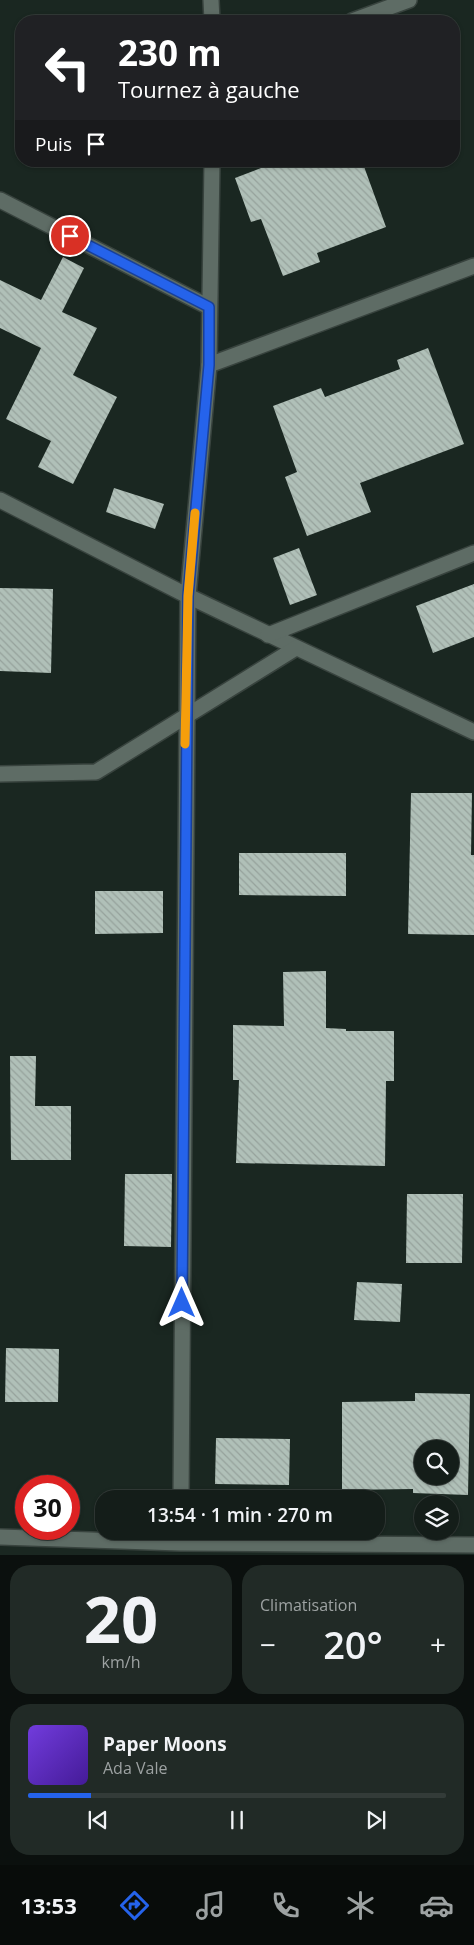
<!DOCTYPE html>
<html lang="fr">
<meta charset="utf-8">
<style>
:root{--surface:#141d19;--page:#212a26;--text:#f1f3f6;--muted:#9da2a2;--line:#333b38;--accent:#2563eb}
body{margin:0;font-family:"Open Sans",sans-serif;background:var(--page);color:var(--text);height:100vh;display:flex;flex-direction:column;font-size:19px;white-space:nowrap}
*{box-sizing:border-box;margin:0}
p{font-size:16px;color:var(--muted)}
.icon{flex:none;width:28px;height:28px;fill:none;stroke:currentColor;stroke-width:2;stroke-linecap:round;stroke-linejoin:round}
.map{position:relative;height:1555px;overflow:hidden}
.sheet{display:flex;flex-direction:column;gap:10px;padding:10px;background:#0b100e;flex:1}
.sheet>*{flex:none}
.top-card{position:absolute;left:15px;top:15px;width:445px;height:152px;border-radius:20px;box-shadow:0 1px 4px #0004,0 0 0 1px var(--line);background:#202124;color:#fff;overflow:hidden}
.fabs{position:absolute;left:414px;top:1440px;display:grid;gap:10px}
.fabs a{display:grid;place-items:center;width:45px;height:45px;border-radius:50%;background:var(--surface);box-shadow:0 1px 4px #0004,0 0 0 1px var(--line);font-size:25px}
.speed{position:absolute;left:15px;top:1475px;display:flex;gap:10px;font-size:25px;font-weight:700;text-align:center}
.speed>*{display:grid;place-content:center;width:65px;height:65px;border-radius:50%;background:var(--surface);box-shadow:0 1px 4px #0004,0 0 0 1px var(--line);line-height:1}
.speed .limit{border:8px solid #d22;background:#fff;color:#111}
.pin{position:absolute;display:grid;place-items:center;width:42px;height:42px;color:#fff;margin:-21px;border:2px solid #fff;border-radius:50%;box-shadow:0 1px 5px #0007}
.me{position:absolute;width:55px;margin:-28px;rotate:0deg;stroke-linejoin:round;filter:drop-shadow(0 0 4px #0008)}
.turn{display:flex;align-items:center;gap:18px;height:105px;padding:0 20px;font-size:22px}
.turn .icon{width:65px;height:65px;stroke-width:2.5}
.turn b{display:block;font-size:35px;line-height:42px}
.then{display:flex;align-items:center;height:48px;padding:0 20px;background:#0003;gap:10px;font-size:19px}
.big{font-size:38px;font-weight:600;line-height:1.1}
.sheet .widget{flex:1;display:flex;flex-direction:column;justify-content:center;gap:8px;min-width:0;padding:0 18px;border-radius:20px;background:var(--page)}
.sheet .dial{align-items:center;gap:0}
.dial b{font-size:65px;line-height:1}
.song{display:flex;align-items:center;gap:15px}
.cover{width:60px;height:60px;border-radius:8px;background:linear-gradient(135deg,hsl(260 70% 55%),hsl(260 70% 35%))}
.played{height:5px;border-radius:2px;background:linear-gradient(90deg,var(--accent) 15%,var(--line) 15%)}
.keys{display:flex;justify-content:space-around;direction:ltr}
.heat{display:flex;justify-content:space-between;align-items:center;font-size:28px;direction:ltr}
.sheet .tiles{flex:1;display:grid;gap:10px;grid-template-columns:1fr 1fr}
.widget:last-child{grid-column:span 2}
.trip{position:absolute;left:95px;top:1490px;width:290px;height:50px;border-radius:20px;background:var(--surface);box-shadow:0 1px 4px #0004,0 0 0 1px var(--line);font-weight:600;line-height:50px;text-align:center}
.dock{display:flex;height:80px;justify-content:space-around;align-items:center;background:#080c0a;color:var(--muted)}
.dock .icon{width:35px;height:35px}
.dock .selected{color:var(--accent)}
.dock b{font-size:22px;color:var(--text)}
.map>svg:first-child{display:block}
.building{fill:url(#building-back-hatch);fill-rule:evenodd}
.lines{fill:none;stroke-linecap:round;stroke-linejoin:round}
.minor-casing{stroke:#38433e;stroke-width:18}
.minor{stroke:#5e6c65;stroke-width:15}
.route-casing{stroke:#184099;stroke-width:12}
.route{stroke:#2563eb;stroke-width:9}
.slow{stroke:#f59e0b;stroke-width:9}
</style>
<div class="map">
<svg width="474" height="1555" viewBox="0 0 474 1555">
<defs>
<pattern id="building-back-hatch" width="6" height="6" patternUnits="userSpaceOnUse" patternTransform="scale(1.25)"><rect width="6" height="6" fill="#b0c0b8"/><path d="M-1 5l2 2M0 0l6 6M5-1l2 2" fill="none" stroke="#96a29c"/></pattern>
</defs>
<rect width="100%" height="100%" fill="#1a2721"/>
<g class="building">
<polygon points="279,161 362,161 386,227 317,253 320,262 283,276 261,219 251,222 235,178"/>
<polygon points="63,257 84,268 62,312 97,328 73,375 117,397 73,484 38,467 51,441 6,419 41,348 0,328 0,280 41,300"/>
<polygon points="428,348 464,444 360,483 371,512 307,536 285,477 297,472 273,406 321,388 325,397 400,369 397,360"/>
<polygon points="114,488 164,504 155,529 106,512"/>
<polygon points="299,548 317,595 290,605 273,558"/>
<polygon points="474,584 474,637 433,653 416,606"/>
<polygon points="0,588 53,589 51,673 0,671"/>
<polygon points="411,793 472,793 471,855 474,855 474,935 408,934"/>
<polygon points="239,853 346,853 346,896 239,895"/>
<polygon points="95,891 163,891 163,933 95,934"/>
<polygon points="326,971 326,1028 346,1029 346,1031 394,1031 394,1081 386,1081 385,1166 236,1163 239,1080 233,1080 233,1025 284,1026 283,972"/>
<polygon points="10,1056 36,1056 35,1106 71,1106 71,1160 11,1160"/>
<polygon points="125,1174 172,1174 171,1247 124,1246"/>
<polygon points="407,1194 463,1194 462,1263 406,1263"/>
<polygon points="357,1282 402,1284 400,1322 354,1320"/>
<polygon points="6,1348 59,1349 58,1402 5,1402"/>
<path d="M415 1393 470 1394 468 1495 413 1493V1489L342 1490V1402L415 1401ZM422 1449H450V1476H422Z"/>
<polygon points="216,1438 290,1439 289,1485 215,1484"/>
</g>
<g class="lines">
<g class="minor-casing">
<g id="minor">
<polyline points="211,0 212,21"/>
<polyline points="352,21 409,0"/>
<polyline points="0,200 209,307"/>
<polyline points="209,365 474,266"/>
<polyline points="0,500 188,596 474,732"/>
<polyline points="268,635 474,553"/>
<polyline points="0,774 96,772 296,648"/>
<polyline points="181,1499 188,596 209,365 212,161"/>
<polyline points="0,1537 180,1543 474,1545"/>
</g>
</g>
<use href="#minor" class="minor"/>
</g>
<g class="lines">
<g class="route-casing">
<polyline id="route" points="70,236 209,307 209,365 188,596 182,1303"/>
</g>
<use href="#route" class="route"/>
<polyline class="slow" points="185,744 188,596 195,513"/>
</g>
</svg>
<div class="fabs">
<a><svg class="icon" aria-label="search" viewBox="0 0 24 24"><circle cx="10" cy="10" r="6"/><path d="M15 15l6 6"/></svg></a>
<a><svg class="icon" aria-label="layers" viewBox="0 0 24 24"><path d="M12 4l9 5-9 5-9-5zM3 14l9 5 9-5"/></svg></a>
</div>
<div class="speed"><div class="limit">30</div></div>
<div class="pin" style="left:70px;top:236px;background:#d93025"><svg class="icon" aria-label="arrive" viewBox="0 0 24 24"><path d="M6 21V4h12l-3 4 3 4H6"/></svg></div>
<svg class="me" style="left:182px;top:1303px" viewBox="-20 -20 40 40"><path d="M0-17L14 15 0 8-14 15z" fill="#2563eb" stroke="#fff" stroke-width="4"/></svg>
<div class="trip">13:54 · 1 min · 270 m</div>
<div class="top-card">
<div class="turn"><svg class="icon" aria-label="left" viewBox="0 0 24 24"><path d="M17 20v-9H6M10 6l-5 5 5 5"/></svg><div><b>230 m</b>Tournez à gauche</div></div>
<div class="then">Puis<svg class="icon" aria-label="arrive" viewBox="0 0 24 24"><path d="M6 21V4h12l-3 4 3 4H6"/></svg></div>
</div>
</div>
<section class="sheet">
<div class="tiles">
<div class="widget dial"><b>20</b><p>km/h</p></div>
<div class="widget"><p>Climatisation</p>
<div class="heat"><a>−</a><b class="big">20°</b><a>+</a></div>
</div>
<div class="widget">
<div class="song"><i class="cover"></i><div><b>Paper Moons</b><p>Ada Vale</p></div></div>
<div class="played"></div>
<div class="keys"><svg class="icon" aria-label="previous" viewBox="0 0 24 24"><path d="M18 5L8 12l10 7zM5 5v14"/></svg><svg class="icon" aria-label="pause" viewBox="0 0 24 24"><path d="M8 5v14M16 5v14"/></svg><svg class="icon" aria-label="next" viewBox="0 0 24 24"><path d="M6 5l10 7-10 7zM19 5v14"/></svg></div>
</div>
</div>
</section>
<nav class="dock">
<b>13:53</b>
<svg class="icon selected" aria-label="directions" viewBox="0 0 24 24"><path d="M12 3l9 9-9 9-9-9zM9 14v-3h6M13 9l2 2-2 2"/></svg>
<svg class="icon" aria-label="music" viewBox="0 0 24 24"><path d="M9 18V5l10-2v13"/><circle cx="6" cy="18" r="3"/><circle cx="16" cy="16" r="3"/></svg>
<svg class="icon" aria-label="phone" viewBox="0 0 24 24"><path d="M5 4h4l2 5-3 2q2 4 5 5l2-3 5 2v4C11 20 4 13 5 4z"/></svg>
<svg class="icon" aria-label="climate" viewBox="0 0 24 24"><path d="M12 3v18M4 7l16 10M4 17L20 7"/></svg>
<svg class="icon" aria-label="car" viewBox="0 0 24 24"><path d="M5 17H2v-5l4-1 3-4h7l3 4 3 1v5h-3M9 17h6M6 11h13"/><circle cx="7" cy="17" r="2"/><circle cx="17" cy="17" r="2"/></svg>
</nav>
